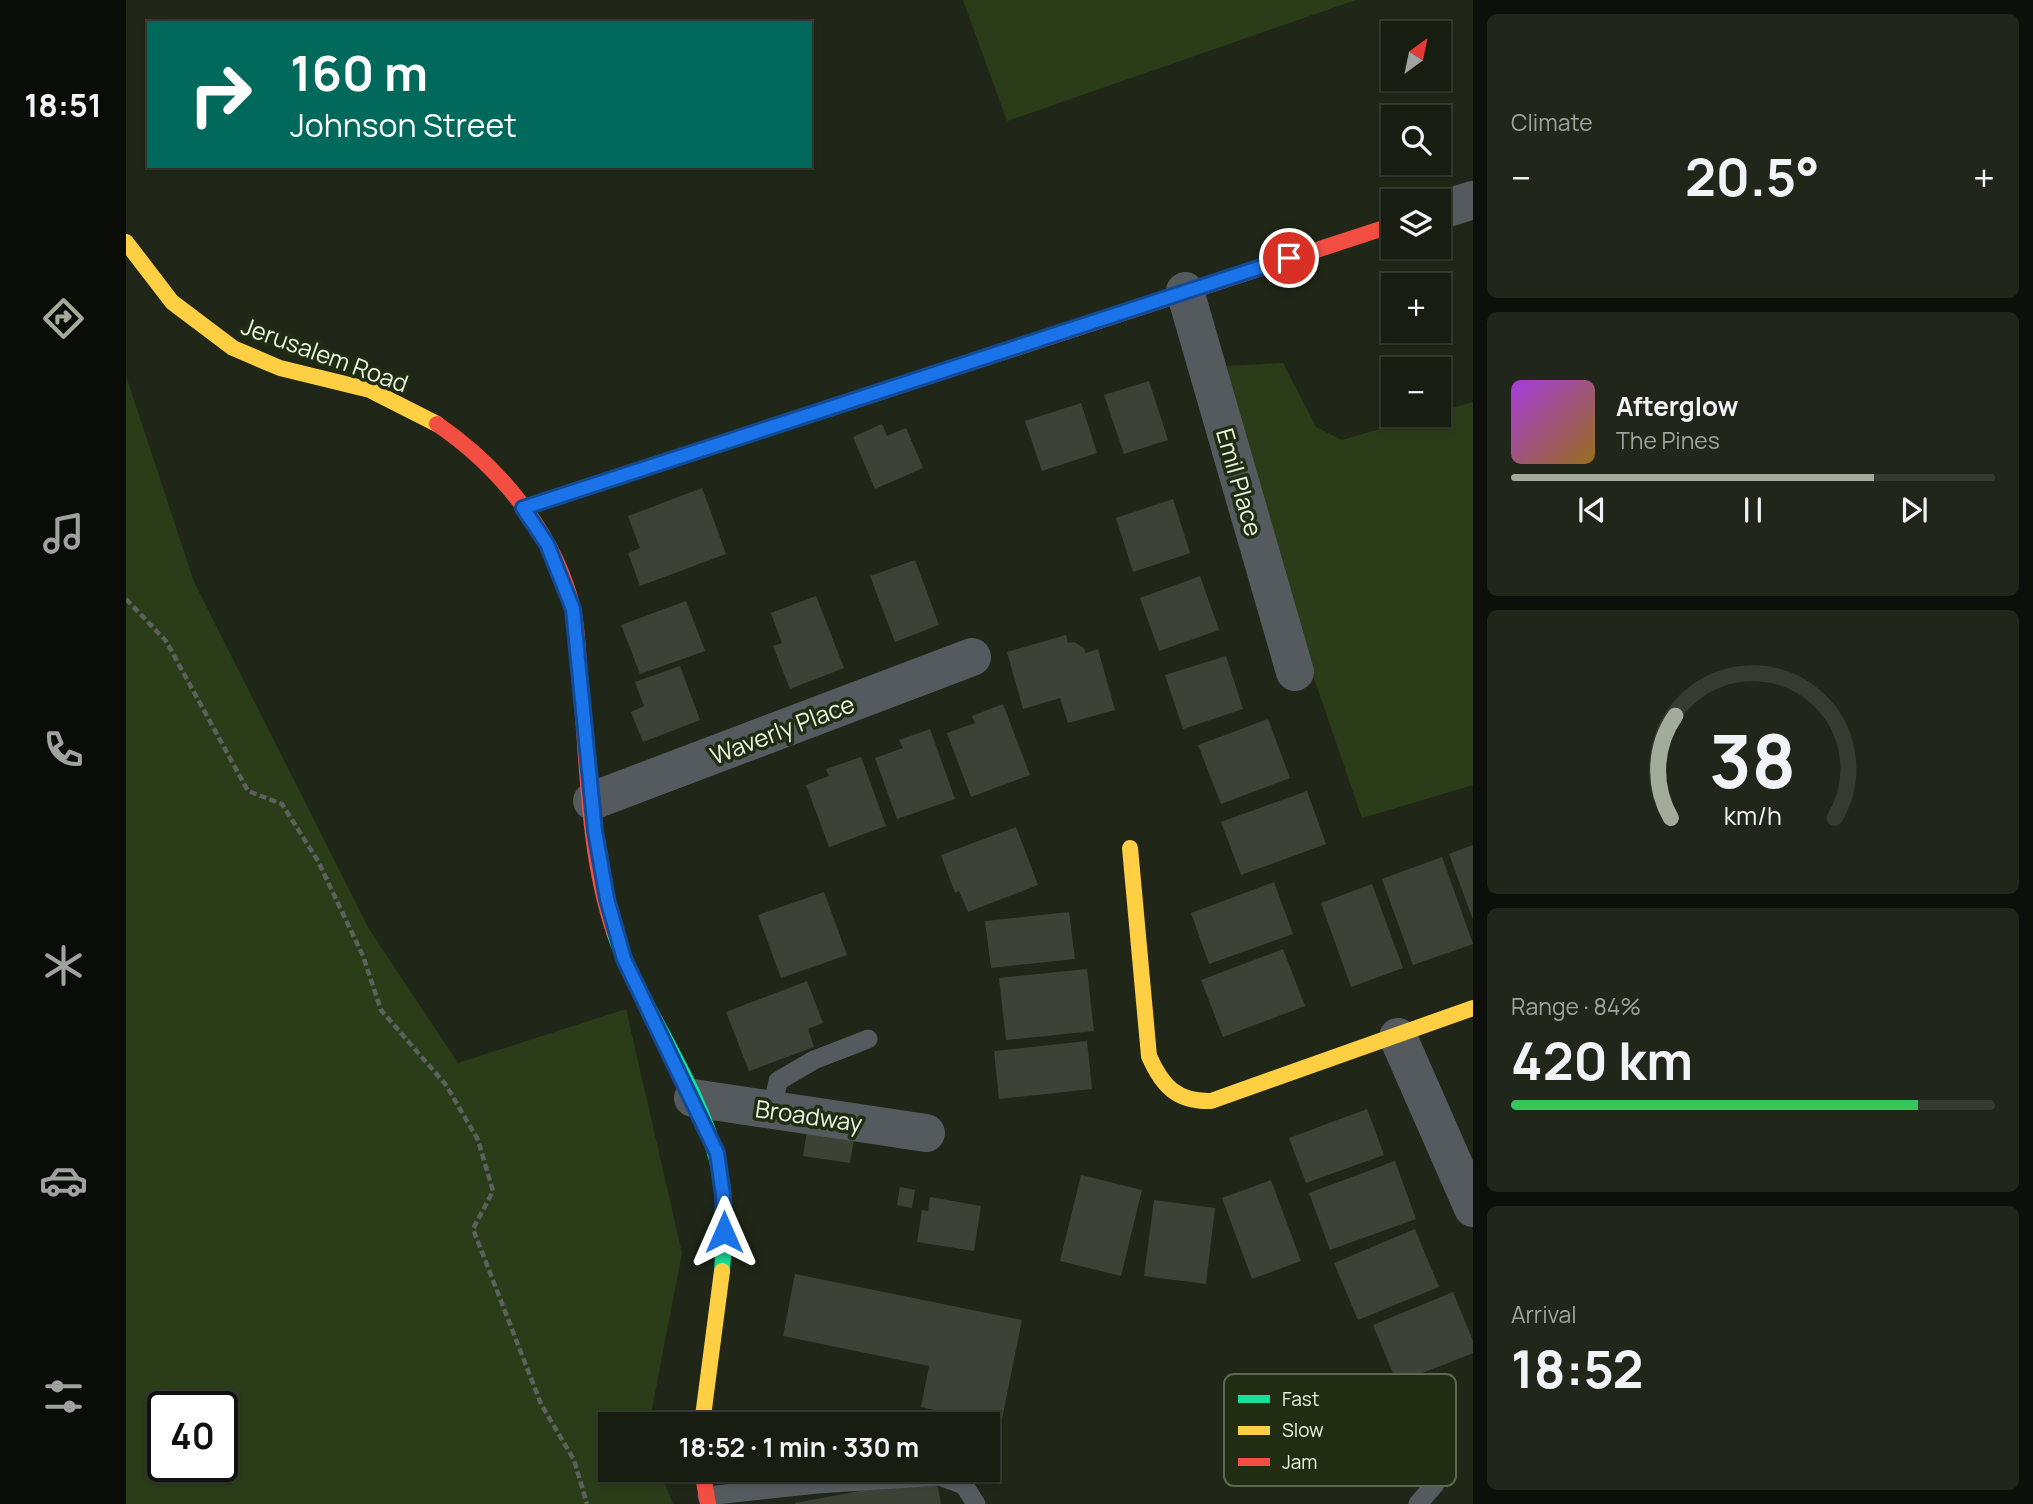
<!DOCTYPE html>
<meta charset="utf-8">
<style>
:root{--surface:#181d12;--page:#21261b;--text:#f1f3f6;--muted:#9fa29f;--line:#363b32;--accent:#a3ac9b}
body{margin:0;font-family:Manrope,sans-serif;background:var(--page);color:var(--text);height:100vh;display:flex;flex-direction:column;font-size:26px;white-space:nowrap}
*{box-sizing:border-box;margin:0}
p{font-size:23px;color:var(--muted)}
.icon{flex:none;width:38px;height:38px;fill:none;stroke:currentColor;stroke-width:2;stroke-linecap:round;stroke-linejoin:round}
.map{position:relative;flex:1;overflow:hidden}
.sheet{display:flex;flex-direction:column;gap:14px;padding:14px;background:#0d100a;width:560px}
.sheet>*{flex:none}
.guide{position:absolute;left:21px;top:21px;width:665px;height:147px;border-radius:0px;box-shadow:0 2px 5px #0004,0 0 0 2px var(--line);background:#00695c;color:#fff;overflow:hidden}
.needle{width:46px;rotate:33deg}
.fabs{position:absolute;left:1255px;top:21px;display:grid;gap:14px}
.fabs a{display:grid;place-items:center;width:70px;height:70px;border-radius:0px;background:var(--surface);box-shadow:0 2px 5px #0004,0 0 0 2px var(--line);font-size:35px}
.speed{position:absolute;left:21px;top:1391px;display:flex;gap:14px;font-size:35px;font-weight:700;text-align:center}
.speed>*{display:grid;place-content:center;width:91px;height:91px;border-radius:50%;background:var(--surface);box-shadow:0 2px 5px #0004,0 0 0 2px var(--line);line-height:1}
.speed .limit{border:4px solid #111;border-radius:10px;background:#fff;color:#111}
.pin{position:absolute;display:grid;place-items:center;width:60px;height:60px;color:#fff;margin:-30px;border:4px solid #fff;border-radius:50%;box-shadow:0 2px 7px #0007}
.me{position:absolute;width:77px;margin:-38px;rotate:0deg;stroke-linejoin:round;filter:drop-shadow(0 0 5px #0008)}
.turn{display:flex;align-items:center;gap:24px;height:147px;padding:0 28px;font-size:32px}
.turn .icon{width:91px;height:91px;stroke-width:2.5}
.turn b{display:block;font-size:49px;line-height:60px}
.big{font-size:52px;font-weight:700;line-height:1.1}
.sheet .widget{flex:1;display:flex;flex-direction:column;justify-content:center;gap:10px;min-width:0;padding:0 24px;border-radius:10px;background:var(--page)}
.sheet .dial{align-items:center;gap:0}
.dial svg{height:182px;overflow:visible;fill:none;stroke:var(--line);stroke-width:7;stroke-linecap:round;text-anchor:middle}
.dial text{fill:var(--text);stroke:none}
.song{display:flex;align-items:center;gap:21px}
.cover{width:84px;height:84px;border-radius:10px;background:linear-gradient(135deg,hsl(280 70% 55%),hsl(40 70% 35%))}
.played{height:7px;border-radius:4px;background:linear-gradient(90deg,var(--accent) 75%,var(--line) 75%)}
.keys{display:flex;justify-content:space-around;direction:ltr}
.heat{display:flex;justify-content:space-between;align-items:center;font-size:38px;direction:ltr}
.charge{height:10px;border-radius:5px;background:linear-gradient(90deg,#34c759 84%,var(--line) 0)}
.trip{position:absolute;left:472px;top:1412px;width:402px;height:70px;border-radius:0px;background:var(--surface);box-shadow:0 2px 5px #0004,0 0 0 2px var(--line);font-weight:700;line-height:70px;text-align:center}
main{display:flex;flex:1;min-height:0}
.menu{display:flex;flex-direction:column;width:126px;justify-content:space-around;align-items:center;background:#0a0c07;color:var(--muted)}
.menu .icon{width:49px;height:49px}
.menu .active{color:var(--accent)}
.menu b{font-size:32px;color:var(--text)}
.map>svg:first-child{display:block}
.green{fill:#2b3c18;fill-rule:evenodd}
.building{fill:#3c4235}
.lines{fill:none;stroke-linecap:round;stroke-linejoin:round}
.path{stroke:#5c605f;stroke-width:4.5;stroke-dasharray:7 3.5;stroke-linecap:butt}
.lane{stroke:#555a5f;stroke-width:19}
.street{stroke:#555a5f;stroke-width:38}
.fast{stroke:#16e098;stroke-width:16}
.slow{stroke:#ffcf43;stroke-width:16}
.jam{stroke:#f24e42;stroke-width:16}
.route-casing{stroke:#114b97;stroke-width:18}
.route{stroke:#1a73e8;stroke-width:12}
.labels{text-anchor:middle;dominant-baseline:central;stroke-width:7;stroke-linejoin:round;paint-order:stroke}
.street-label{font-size:24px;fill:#eaf3e2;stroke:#212d12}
.key{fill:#212d12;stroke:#5d6850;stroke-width:2}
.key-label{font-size:19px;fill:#eaf3e2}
</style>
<main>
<nav class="menu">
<b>18:51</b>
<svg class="icon active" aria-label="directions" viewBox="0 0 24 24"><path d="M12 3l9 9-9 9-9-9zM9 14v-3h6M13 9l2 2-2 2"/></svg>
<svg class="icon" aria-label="music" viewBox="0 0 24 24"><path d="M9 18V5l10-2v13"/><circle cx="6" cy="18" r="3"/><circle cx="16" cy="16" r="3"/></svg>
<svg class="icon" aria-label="phone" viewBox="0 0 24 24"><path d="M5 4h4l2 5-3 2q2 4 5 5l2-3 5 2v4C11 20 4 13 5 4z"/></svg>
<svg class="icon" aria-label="climate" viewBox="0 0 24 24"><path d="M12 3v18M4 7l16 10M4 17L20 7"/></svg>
<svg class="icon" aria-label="car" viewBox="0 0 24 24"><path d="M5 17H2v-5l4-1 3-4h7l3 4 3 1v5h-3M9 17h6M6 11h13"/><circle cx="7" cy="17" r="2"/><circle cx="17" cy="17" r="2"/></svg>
<svg class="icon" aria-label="filters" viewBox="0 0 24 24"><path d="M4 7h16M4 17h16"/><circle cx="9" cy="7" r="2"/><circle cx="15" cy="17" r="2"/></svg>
</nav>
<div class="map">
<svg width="1347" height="1504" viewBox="0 0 1347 1504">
<rect width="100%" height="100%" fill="#202718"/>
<g class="green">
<polygon points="837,0 1230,0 881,121"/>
<polygon points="1157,363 1190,427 1216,440 1347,402 1347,785 1236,818 1179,652 1101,366"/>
<path d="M0 376 68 582 243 929 332 1063 500 1009 556 1253 523 1424H485V1470H533L547 1504H0ZM37 1407H96V1466H37Z"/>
</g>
<g class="building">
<polygon points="1023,381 1042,440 998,454 978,395"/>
<polygon points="955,403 971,453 916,471 899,421"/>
<polygon points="756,424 761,436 780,428 797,468 749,489 727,437"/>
<polygon points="576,488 600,554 514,586 502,553 514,548 502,516"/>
<polygon points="1047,499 1064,553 1007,572 990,518"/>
<polygon points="789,560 813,625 769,642 744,576"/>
<polygon points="1074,576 1093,630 1033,651 1014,598"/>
<polygon points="690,596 718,668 664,689 647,646 656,643 645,613"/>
<polygon points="560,601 579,651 514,674 495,625"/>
<polygon points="940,635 942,643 948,642 958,648 959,653 972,649 989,710 942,723 934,698 897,709 881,652"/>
<polygon points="1100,656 1117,709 1057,729 1039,675"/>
<polygon points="554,666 574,720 517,742 505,712 518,706 509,682"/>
<polygon points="877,704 904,775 845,797 821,733 849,723 846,716"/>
<polygon points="1142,719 1164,778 1095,804 1072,745"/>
<polygon points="804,729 829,799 771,819 749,758 777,748 773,740"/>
<polygon points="735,757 760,826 703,847 680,785 703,776 700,769"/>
<polygon points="1181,791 1200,844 1115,875 1095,822"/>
<polygon points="890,827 912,885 842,912 833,891 829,893 815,855"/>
<polygon points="1347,845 1347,920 1323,854"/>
<polygon points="1316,857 1347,944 1287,965 1256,879"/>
<polygon points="1148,882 1167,934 1083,964 1065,913"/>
<polygon points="1246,884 1277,968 1225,987 1195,903"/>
<polygon points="698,892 721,955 655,978 632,915"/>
<polygon points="943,912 949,959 865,968 859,921"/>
<polygon points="1157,949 1179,1006 1097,1037 1075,980"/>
<polygon points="961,969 968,1031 880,1040 873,978"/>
<polygon points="681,981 697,1023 682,1029 688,1047 623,1071 600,1012"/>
<polygon points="961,1041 966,1089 873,1099 868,1051"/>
<polygon points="1241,1109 1258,1155 1180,1183 1163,1138"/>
<polygon points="682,1125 729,1132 724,1163 677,1156"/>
<polygon points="1269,1161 1290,1219 1204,1250 1183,1193"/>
<polygon points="955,1175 1016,1190 995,1276 934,1261"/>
<polygon points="1145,1180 1175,1261 1126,1279 1096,1198"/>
<polygon points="774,1187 789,1190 786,1208 771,1205"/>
<polygon points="804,1197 855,1206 848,1251 791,1242 796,1210 802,1211"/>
<polygon points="1028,1200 1089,1208 1080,1284 1018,1276"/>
<polygon points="1289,1229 1313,1287 1232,1320 1208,1263"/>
<polygon points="669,1274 896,1320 875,1424 795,1407 803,1366 657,1336"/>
<polygon points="1327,1292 1347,1341 1347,1353 1271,1383 1247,1325"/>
<polygon points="810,1477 815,1504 669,1504 669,1503"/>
</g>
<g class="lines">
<polyline class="path" points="0,599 40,641 122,791 156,804 192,861 237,956 255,1010 320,1085 352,1140 367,1191 347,1229 415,1404 448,1460 461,1504"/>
<g class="lane">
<polyline points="646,1110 652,1081 688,1060 742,1039"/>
<polyline points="581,1496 691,1484 814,1476 838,1485 850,1504"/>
<polyline points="1292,1504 1309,1484"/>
</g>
<g class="street">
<polyline points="1312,211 1347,200"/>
<polyline points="1059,291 1169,672"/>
<polyline points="466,801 846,657"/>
<polyline points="1272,1037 1347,1208"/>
<polyline points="567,1098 800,1133"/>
</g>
<g class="fast">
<polyline points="397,508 755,392"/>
<path d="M488 932C516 1011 570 1079 591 1160 601 1196 599 1234 596 1271"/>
</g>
<g class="slow">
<polyline points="0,242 46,302 107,348 154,368 244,390 311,424"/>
<path d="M1004 848 1023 1056C1036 1086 1051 1102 1085 1101L1347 1008"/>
<polyline points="576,1424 596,1271"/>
</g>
<g class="jam">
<polyline points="755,392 1267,225"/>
<path d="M311 424C374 467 429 534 447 609 452 632 452 655 454 678 462 762 461 852 488 932"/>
<polyline points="576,1470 582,1504"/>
</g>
</g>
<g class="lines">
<g class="route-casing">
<polyline id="route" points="598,1232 597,1195 591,1153 498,959 481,899 469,831 447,609 421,544 397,508 1163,258"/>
</g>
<use href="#route" class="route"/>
</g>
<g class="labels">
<g class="street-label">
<text transform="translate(199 354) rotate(20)">Jerusalem Road</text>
<text transform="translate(1114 482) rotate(74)">Emil Place</text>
<text transform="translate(656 729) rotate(-21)">Waverly Place</text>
<text transform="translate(683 1115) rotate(8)">Broadway</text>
</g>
</g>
<rect x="1098" y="1374" width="232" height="112" rx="10" class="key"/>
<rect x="1112" y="1395" width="32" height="8" fill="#16e098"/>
<rect x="1112" y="1426" width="32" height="9" fill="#ffcf43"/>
<rect x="1112" y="1458" width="32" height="8" fill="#f24e42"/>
<g class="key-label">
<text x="1156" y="1406">Fast</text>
<text x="1156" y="1437">Slow</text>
<text x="1156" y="1469">Jam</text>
</g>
</svg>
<div class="fabs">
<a><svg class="needle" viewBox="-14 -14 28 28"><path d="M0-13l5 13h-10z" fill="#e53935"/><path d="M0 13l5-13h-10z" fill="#9fa29f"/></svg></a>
<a><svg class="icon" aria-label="search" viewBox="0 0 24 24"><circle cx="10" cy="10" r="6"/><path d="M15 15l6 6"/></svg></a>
<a><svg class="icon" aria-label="layers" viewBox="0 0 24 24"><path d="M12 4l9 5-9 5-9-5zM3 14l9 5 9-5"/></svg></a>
<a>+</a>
<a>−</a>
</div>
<div class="speed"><div class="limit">40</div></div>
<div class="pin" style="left:1163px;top:258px;background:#d93025"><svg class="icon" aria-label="arrive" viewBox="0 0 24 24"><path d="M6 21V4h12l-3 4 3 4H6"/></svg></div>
<svg class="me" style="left:598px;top:1232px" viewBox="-20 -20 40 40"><path d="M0-17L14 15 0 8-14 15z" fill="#1a73e8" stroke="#fff" stroke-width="4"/></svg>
<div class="trip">18:52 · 1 min · 330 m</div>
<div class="guide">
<div class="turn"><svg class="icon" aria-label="right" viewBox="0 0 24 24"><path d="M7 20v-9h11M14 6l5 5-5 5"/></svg><div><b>160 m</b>Johnson Street</div></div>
</div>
</div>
<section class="sheet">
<div class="widget"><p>Climate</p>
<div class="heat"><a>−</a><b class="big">20.5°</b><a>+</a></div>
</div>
<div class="widget">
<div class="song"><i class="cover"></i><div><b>Afterglow</b><p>The Pines</p></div></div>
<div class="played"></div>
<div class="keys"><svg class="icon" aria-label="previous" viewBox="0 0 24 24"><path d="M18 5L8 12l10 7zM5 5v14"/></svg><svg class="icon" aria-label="pause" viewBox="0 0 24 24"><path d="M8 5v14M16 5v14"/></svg><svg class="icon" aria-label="next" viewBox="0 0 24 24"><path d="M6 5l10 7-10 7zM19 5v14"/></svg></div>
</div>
<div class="widget dial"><svg viewBox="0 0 100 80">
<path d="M14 69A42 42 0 1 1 86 69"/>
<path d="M14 69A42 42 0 0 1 16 24" stroke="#a3ac9b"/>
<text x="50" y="56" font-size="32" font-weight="700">38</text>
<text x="50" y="72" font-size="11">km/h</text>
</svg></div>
<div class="widget"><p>Range · 84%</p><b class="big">420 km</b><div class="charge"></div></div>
<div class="widget"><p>Arrival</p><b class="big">18:52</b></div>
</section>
</main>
